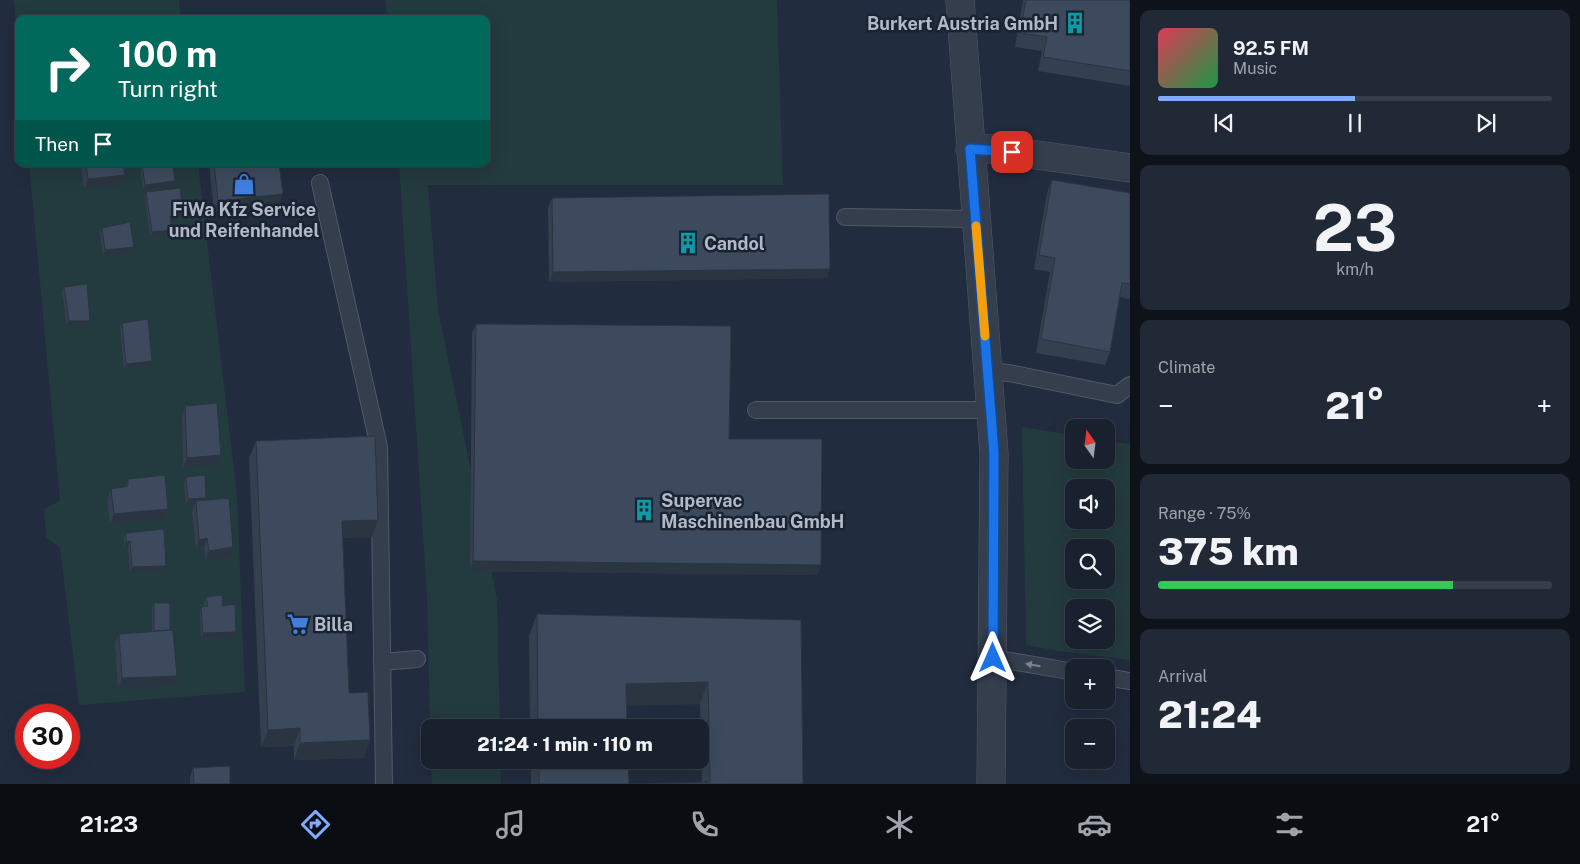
<!DOCTYPE html>
<meta charset="utf-8">
<style>
:root{--surface:#19212e;--page:#222936;--text:#f1f3f6;--muted:#9fa3aa;--line:#373e4a;--accent:#80abff}
body{margin:0;font-family:"Public Sans",sans-serif;background:var(--page);color:var(--text);height:100vh;display:flex;flex-direction:column;font-size:19px;white-space:nowrap}
*{box-sizing:border-box;margin:0}
p{font-size:16px;color:var(--muted)}
.icon{flex:none;width:28px;height:28px;fill:none;stroke:currentColor;stroke-width:2;stroke-linecap:round;stroke-linejoin:round}
.map{position:relative;flex:1;overflow:hidden}
.side{display:flex;flex-direction:column;gap:10px;padding:10px;background:#0e1219;width:450px}
.side>*{flex:none}
.hud{position:absolute;left:15px;top:15px;width:475px;height:152px;border-radius:10px;box-shadow:0 5px 20px #0002,0 0 0 1px var(--line);background:#00695c;color:#fff;overflow:hidden}
.needle{width:32px;rotate:346deg}
.controls{position:absolute;left:1065px;top:419px;display:grid;gap:10px}
.controls a{display:grid;place-items:center;width:50px;height:50px;border-radius:10px;background:var(--surface);box-shadow:0 5px 20px #0002,0 0 0 1px var(--line);font-size:25px}
.speed{position:absolute;left:15px;top:704px;display:flex;gap:10px;font-size:25px;font-weight:700;text-align:center}
.speed>*{display:grid;place-content:center;width:65px;height:65px;border-radius:50%;background:var(--surface);box-shadow:0 5px 20px #0002,0 0 0 1px var(--line);line-height:1}
.speed .limit{border:8px solid #d22;background:#fff;color:#111}
.pin{position:absolute;display:grid;place-items:center;width:42px;height:42px;color:#fff;margin:-21px;border-radius:10px;box-shadow:0 2px 8px #0006}
.me{position:absolute;width:55px;margin:-28px;rotate:0deg;stroke-linejoin:round;filter:drop-shadow(0 0 4px #0008)}
.turn{display:flex;align-items:center;gap:18px;height:105px;padding:0 20px;font-size:22px}
.turn .icon{width:65px;height:65px;stroke-width:2.5}
.turn b{display:block;font-size:35px;line-height:42px}
.then{display:flex;align-items:center;height:48px;padding:0 20px;background:#0003;gap:10px;font-size:19px}
.big{font-size:38px;font-weight:800;line-height:1.1}
.side .card{flex:1;display:flex;flex-direction:column;justify-content:center;gap:8px;min-width:0;padding:0 18px;border-radius:10px;background:var(--page)}
.side .dial{align-items:center;gap:0}
.dial b{font-size:65px;line-height:1}
.song{display:flex;align-items:center;gap:15px}
.cover{width:60px;height:60px;border-radius:8px;background:linear-gradient(135deg,hsl(350 70% 55%),hsl(140 70% 35%))}
.played{height:5px;border-radius:2px;background:linear-gradient(90deg,var(--accent) 50%,var(--line) 50%)}
.keys{display:flex;justify-content:space-around;direction:ltr}
.heat{display:flex;justify-content:space-between;align-items:center;font-size:28px;direction:ltr}
.charge{height:8px;border-radius:4px;background:linear-gradient(90deg,#34c759 75%,var(--line) 0)}
.trip{position:absolute;left:421px;top:719px;width:288px;height:50px;border-radius:10px;background:var(--surface);box-shadow:0 5px 20px #0002,0 0 0 1px var(--line);font-weight:800;line-height:50px;text-align:center}
.menu{display:flex;height:80px;justify-content:space-around;align-items:center;background:#0a0d12;color:var(--muted)}
.menu .icon{width:35px;height:35px}
.menu .selected{color:var(--accent)}
.menu b{font-size:22px;color:var(--text)}
main{display:flex;flex:1;min-height:0}
.map>svg:first-child{display:block}
.green{fill:#233a3e;fill-rule:evenodd}
.lines{fill:none;stroke-linecap:round;stroke-linejoin:round}
.lane-casing{stroke:#505968;stroke-width:18}
.street-casing{stroke:#505968;stroke-width:29}
.lane{stroke:#353e4d;stroke-width:16}
.street{stroke:#353e4d;stroke-width:28}
.wall{fill:#344050}
.shaded-wall{fill:#2b3441}
.building{fill:#3d4a5d;stroke:#2b3441}
.oneway{fill:#798291}
.route-casing{stroke:#114b97;stroke-width:12}
.route{stroke:#1a73e8;stroke-width:9}
.slow{stroke:#f59e0b;stroke-width:9}
.labels{text-anchor:middle;dominant-baseline:central;stroke-width:5;stroke-linejoin:round;paint-order:stroke}
.poi-label{font-size:18px;font-weight:bold;fill:#b1b9c9;stroke:#1a2332;text-anchor:start}
</style>
<main>
<div class="map">
<svg width="1130" height="784" viewBox="0 0 1130 784">
<rect width="100%" height="100%" fill="#212c3e"/>
<g class="green">
<polygon points="14,0 179,0 181,19 19,19 19,52"/>
<polygon points="385,0 777,0 783,185 428,185 438,308 497,599 500,727 430,727 427,598 399,164 486,164 486,19 387,19"/>
<polygon points="29,164 198,164 237,495 245,692 79,705 60,548 46,537 44,509 60,501"/>
<path d="M1022 427 1074 435V460H1106V440L1130 444V660L1058 651 1026 645ZM1074 488H1106V520H1074ZM1074 548H1106V580H1074ZM1074 608H1106V640H1074Z"/>
<polygon points="431,760 500,760 501,784 432,784"/>
</g>
<g class="lines">
<g class="lane-casing">
<g id="lane">
<polyline points="320,183 379,447 384,784"/>
<polyline points="845,217 975,219"/>
<polyline points="987,371 1009,373 1117,395 1130,385"/>
<polyline points="756,410 990,410"/>
<polyline points="993,658 1074,672"/>
<polyline points="382,662 417,659"/>
<polyline points="1106,677 1130,681"/>
</g>
</g>
<g class="street-casing">
<g id="street">
<polyline points="960,0 994,453 991,784"/>
<polyline points="970,149 993,149 1130,168"/>
</g>
</g>
<use href="#lane" class="lane"/>
<use href="#street" class="street"/>
</g>
<g class="wall">
<polygon points="1023,0 1130,0 1130,86 1038,71 1042,51 1015,47"/>
<polygon points="81,164 123,164 125,175 121,185 84,189"/>
<polygon points="140,164 173,164 175,181 173,186 143,190"/>
<polygon points="209,164 279,164 279,204 214,211"/>
<polygon points="1052,180 1130,193 1130,299 1120,297 1110,352 1105,365 1036,353 1050,272 1034,269 1047,193"/>
<polygon points="146,192 183,213 181,218 171,220 170,235 150,237 145,197"/>
<polygon points="552,198 827,278 549,282 548,208"/>
<polygon points="102,228 134,247 133,252 103,256 100,233"/>
<polygon points="64,287 90,321 88,326 67,326 62,292"/>
<polygon points="122,323 152,361 150,366 124,369 120,328"/>
<polygon points="476,324 729,439 818,575 470,571 472,333"/>
<polygon points="185,406 221,455 217,465 183,468 182,416"/>
<polygon points="256,441 372,537 342,538 349,693 370,740 364,758 294,760 294,746 261,747 249,458"/>
<polygon points="186,477 206,498 206,500 233,547 230,557 205,560 204,548 196,550 192,511 195,504 186,505 184,483"/>
<polygon points="128,479 168,509 164,519 110,524 107,499 111,489 125,487"/>
<polygon points="126,533 164,571 130,572 128,546 124,547 124,538"/>
<polygon points="206,597 223,606 236,632 234,637 201,638 200,612 201,607 205,607 204,602"/>
<polygon points="154,603 170,630 174,685 118,688 115,644 119,634 152,631 152,608"/>
<polygon points="537,614 801,620 803,784 531,784 531,760 628,760 629,784 702,782 700,704 627,705 627,728 530,728 529,636"/>
<polygon points="193,768 230,784 190,784 190,778"/>
</g>
<g class="shaded-wall">
<polygon points="125,175 121,185 84,189 88,179"/>
<polygon points="175,181 173,186 143,190 145,185"/>
<polygon points="283,194 279,204 214,211 218,201"/>
<polygon points="183,213 181,218 169,221 170,216"/>
<polygon points="172,230 170,235 150,237 152,232"/>
<polygon points="134,247 133,252 103,256 105,250"/>
<polygon points="830,269 827,278 549,282 553,272"/>
<polygon points="69,321 90,321 88,326 67,326"/>
<polygon points="152,361 150,366 124,369 126,364"/>
<polygon points="221,455 217,465 183,468 187,458"/>
<polygon points="206,498 205,503 196,501 195,504 186,505 188,499"/>
<polygon points="168,509 164,519 110,524 114,514"/>
<polygon points="378,520 372,537 335,538 342,521"/>
<polygon points="207,538 204,548 196,550 199,540"/>
<polygon points="130,541 128,546 124,547 126,542"/>
<polygon points="233,547 230,557 205,560 209,551"/>
<polygon points="473,561 821,565 818,575 470,571"/>
<polygon points="166,566 164,571 130,572 132,567"/>
<polygon points="236,632 234,637 201,638 203,633"/>
<polygon points="177,676 174,685 118,688 122,678"/>
<polygon points="708,682 700,704 619,706 626,684"/>
<polygon points="300,728 294,746 261,747 268,730"/>
<polygon points="370,740 364,758 294,760 300,743"/>
</g>
<g class="building">
<polygon points="1026,0 1130,0 1130,71 1043,57 1047,37 1020,33"/>
<polygon points="86,164 123,164 125,175 88,179"/>
<polygon points="142,164 173,164 175,181 145,185"/>
<polygon points="214,164 279,164 283,194 218,201"/>
<polygon points="1052,180 1130,193 1130,284 1122,283 1110,352 1041,339 1055,258 1039,255"/>
<polygon points="180,188 183,213 170,216 172,230 152,232 146,192"/>
<polygon points="829,194 830,269 553,272 552,198"/>
<polygon points="130,222 134,247 105,250 102,228"/>
<polygon points="87,284 90,321 69,321 64,287"/>
<polygon points="148,319 152,361 126,364 122,323"/>
<polygon points="476,324 731,326 729,439 822,439 821,565 473,561"/>
<polygon points="217,403 221,455 187,458 185,406"/>
<polygon points="375,436 378,520 342,521 349,693 368,692 370,740 300,743 300,728 268,730 256,441"/>
<polygon points="165,475 168,509 114,514 111,489 128,486 128,479"/>
<polygon points="205,475 206,498 188,499 186,477"/>
<polygon points="229,498 233,547 209,551 207,538 199,540 196,501"/>
<polygon points="164,529 166,566 132,567 130,541 126,542 126,533"/>
<polygon points="222,595 223,606 235,604 236,632 203,633 201,607 208,606 206,597"/>
<polygon points="154,603 170,603 170,630 154,631"/>
<polygon points="537,614 801,620 803,784 539,784 539,760 628,760 629,784 710,782 708,682 626,684 627,728 538,728"/>
<polygon points="173,630 177,676 122,678 119,634"/>
<polygon points="230,766 230,784 194,784 193,768"/>
</g>
<defs><path id="oneway-solid" d="M-6-.8H1V-3.2L6.5 0L1 3.2V.8H-6Z" transform="scale(1.25)"/></defs>
<use class="oneway" href="#oneway-solid" transform="translate(1033 665) rotate(-170)"/>
<g class="lines">
<g class="route-casing">
<polyline id="route" points="993,658 994,453 970,149 1012,152"/>
</g>
<use href="#route" class="route"/>
<polyline class="slow" points="976,226 985,336"/>
</g>
<defs>
<g id="building-bare" transform="scale(1.725)"><path d="M-4-6H4V6H1V3H-1V6H-4ZM-2.5-4.3h1.7v1.8h-1.7ZM.8-4.3h1.7v1.8H.8ZM-2.5-1h1.7V.8h-1.7ZM.8-1h1.7V.8H.8Z" fill="#0f9aa8" stroke="#1a2332" stroke-width="2.5" paint-order="stroke"/></g>
<g id="shop-bare" transform="scale(1.725)"><path d="M-5-2.5h2.3a2.7 3.5 0 0 1 5.4 0H5L5.5 6h-11ZM-1.5-2.5h3a1.5 2.3 0 0 0-3 0Z" fill="#3f7fe0" stroke="#1a2332" stroke-width="2.5" paint-order="stroke"/></g>
<g id="supermarket-bare" transform="scale(1.725)"><path d="M-6-5.5h2.5l.6 2H6L4.5 2H-2.5L-4.4-4H-6ZM-1.5 3.2a1.3 1.3 0 1 0 .1 0ZM3 3.2a1.3 1.3 0 1 0 .1 0Z" fill="#3f7fe0" stroke="#1a2332" stroke-width="2.5" paint-order="stroke"/></g>
</defs>
<g fill-rule="evenodd">
<use href="#building-bare" x="1075" y="23"/>
<use href="#shop-bare" x="244" y="184"/>
<use href="#building-bare" x="688" y="243"/>
<use href="#building-bare" x="644" y="510"/>
<use href="#supermarket-bare" x="298" y="624"/>
</g>
<g class="labels">
<g class="poi-label">
<text x="1058" y="23" text-anchor="end">Burkert Austria GmbH</text>
<text x="244" y="209" text-anchor="middle">FiWa Kfz Service<tspan x="244" dy="21">und Reifenhandel</tspan></text>
<text x="704" y="243">Candol</text>
<text x="661" y="500">Supervac<tspan x="661" dy="21">Maschinenbau GmbH</tspan></text>
<text x="314" y="624">Billa</text>
</g>
</g>
</svg>
<div class="controls">
<a><svg class="needle" viewBox="-14 -14 28 28"><path d="M0-13l5 13h-10z" fill="#e53935"/><path d="M0 13l5-13h-10z" fill="#9fa3aa"/></svg></a>
<a><svg class="icon" aria-label="sound" viewBox="0 0 24 24"><path d="M4 9h4l5-4v14l-5-4H4zM17 9q2 3 0 6"/></svg></a>
<a><svg class="icon" aria-label="search" viewBox="0 0 24 24"><circle cx="10" cy="10" r="6"/><path d="M15 15l6 6"/></svg></a>
<a><svg class="icon" aria-label="layers" viewBox="0 0 24 24"><path d="M12 4l9 5-9 5-9-5zM3 14l9 5 9-5"/></svg></a>
<a>+</a>
<a>−</a>
</div>
<div class="speed"><div class="limit">30</div></div>
<div class="pin" style="left:1012px;top:152px;background:#d93025"><svg class="icon" aria-label="arrive" viewBox="0 0 24 24"><path d="M6 21V4h12l-3 4 3 4H6"/></svg></div>
<svg class="me" style="left:993px;top:658px" viewBox="-20 -20 40 40"><path d="M0-17L14 15 0 8-14 15z" fill="#1a73e8" stroke="#fff" stroke-width="4"/></svg>
<div class="trip">21:24 · 1 min · 110 m</div>
<div class="hud">
<div class="turn"><svg class="icon" aria-label="right" viewBox="0 0 24 24"><path d="M7 20v-9h11M14 6l5 5-5 5"/></svg><div><b>100 m</b>Turn right</div></div>
<div class="then">Then<svg class="icon" aria-label="arrive" viewBox="0 0 24 24"><path d="M6 21V4h12l-3 4 3 4H6"/></svg></div>
</div>
</div>
<section class="side">
<div class="card">
<div class="song"><i class="cover"></i><div><b>92.5 FM</b><p>Music</p></div></div>
<div class="played"></div>
<div class="keys"><svg class="icon" aria-label="previous" viewBox="0 0 24 24"><path d="M18 5L8 12l10 7zM5 5v14"/></svg><svg class="icon" aria-label="pause" viewBox="0 0 24 24"><path d="M8 5v14M16 5v14"/></svg><svg class="icon" aria-label="next" viewBox="0 0 24 24"><path d="M6 5l10 7-10 7zM19 5v14"/></svg></div>
</div>
<div class="card dial"><b>23</b><p>km/h</p></div>
<div class="card"><p>Climate</p>
<div class="heat"><a>−</a><b class="big">21°</b><a>+</a></div>
</div>
<div class="card"><p>Range · 75%</p><b class="big">375 km</b><div class="charge"></div></div>
<div class="card"><p>Arrival</p><b class="big">21:24</b></div>
</section>
</main>
<nav class="menu">
<b>21:23</b>
<svg class="icon selected" aria-label="directions" viewBox="0 0 24 24"><path d="M12 3l9 9-9 9-9-9zM9 14v-3h6M13 9l2 2-2 2"/></svg>
<svg class="icon" aria-label="music" viewBox="0 0 24 24"><path d="M9 18V5l10-2v13"/><circle cx="6" cy="18" r="3"/><circle cx="16" cy="16" r="3"/></svg>
<svg class="icon" aria-label="phone" viewBox="0 0 24 24"><path d="M5 4h4l2 5-3 2q2 4 5 5l2-3 5 2v4C11 20 4 13 5 4z"/></svg>
<svg class="icon" aria-label="climate" viewBox="0 0 24 24"><path d="M12 3v18M4 7l16 10M4 17L20 7"/></svg>
<svg class="icon" aria-label="car" viewBox="0 0 24 24"><path d="M5 17H2v-5l4-1 3-4h7l3 4 3 1v5h-3M9 17h6M6 11h13"/><circle cx="7" cy="17" r="2"/><circle cx="17" cy="17" r="2"/></svg>
<svg class="icon" aria-label="filters" viewBox="0 0 24 24"><path d="M4 7h16M4 17h16"/><circle cx="9" cy="7" r="2"/><circle cx="15" cy="17" r="2"/></svg>
<b>21°</b>
</nav>
